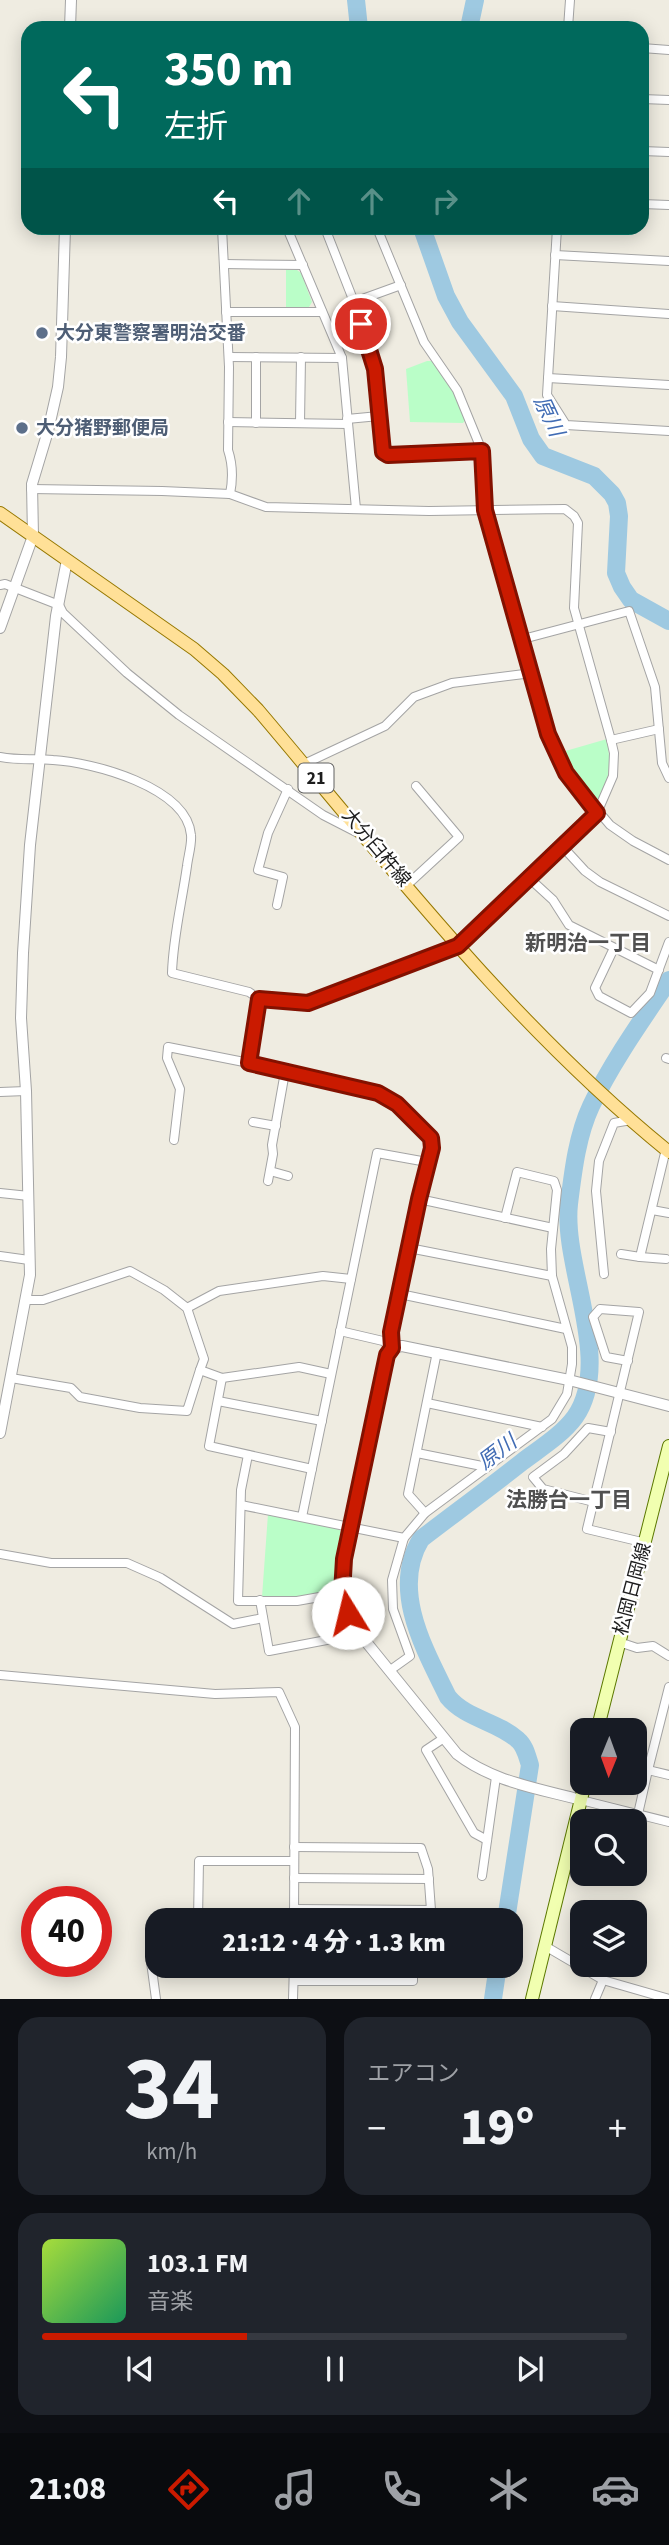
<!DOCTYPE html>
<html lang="ja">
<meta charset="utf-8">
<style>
:root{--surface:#171b24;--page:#20242c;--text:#f1f3f6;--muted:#9ea1a6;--line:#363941;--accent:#ca1a00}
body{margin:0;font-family:"Source Sans 3","Noto Sans JP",sans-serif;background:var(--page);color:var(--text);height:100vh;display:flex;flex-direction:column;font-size:26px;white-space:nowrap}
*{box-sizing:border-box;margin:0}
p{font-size:23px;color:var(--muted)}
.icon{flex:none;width:38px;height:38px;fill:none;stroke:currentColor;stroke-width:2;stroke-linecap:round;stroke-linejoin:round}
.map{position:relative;height:1999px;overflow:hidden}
.sheet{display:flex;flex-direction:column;gap:18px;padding:18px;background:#0d0f14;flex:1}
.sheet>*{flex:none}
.top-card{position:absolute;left:21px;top:21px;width:628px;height:214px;border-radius:21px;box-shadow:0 4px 18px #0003;background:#00695c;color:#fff;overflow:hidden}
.needle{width:46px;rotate:181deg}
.buttons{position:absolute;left:570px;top:1718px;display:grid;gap:14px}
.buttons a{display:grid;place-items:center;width:77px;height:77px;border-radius:14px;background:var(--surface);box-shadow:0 4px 18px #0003;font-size:35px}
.speed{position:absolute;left:21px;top:1886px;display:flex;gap:14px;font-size:35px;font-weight:700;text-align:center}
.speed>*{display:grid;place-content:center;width:91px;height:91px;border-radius:50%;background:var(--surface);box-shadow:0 4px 18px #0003;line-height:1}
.speed .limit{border:10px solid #d22;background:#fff;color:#111}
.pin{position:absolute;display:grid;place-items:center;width:60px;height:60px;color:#fff;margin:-30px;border:4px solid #fff;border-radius:50%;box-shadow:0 2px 7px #0007}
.me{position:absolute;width:77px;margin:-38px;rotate:351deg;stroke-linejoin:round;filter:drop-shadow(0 0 5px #0008)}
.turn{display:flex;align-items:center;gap:24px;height:147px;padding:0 28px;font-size:32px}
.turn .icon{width:91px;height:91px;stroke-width:2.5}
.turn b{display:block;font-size:49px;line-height:60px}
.lanes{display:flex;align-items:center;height:66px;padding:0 28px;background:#0003;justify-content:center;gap:35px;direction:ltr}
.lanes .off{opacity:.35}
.big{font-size:52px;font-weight:800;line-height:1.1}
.sheet .tile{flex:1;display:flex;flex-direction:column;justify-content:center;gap:10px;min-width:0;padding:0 24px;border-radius:21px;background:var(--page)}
.sheet .dial{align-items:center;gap:0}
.dial b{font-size:91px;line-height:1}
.song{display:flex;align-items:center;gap:21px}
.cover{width:84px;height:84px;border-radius:10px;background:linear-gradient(135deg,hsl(80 70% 55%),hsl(150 70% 35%))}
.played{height:7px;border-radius:4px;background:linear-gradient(90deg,var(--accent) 35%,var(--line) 35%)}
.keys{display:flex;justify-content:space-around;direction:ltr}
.heat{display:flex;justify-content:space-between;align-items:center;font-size:38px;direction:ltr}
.sheet .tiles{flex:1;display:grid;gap:18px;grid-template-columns:1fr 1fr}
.tile:last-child{grid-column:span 2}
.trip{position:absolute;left:145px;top:1908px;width:378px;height:70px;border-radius:21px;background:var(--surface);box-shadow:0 4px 18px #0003;font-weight:800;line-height:70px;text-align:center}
.dock{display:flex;height:112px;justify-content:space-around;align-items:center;background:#090b0e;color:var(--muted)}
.dock .icon{width:49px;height:49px}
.dock .selected{color:var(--accent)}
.dock b{font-size:32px;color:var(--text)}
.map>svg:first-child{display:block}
.park{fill:#bafec8}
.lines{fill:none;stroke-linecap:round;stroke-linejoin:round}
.river{stroke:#9ec9e1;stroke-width:18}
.minor-casing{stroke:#a4a4a4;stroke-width:10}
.tertiary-casing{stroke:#a4a4a4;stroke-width:12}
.secondary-casing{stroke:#5b7800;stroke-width:14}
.primary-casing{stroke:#967800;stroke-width:14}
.minor{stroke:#fff;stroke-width:8}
.tertiary{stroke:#fff;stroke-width:10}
.secondary{stroke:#f1ffb0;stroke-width:12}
.primary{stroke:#ffe097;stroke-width:12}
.route-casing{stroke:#831100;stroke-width:18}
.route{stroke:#ca1a00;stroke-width:12}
.service-dot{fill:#5c6f8a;stroke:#fff;stroke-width:2.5}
.labels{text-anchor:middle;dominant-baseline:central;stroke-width:5;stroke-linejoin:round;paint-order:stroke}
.shield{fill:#fff;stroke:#616161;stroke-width:2}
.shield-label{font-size:18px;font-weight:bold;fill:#1d1d1d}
.service-label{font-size:19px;font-weight:bold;fill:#4e5e75;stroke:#fff;text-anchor:start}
.street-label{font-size:19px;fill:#1d1d1d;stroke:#fff}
.water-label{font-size:21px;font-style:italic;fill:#416cb4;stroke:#fff}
.neighbourhood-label{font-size:21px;font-weight:bold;fill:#505050;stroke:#fff}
</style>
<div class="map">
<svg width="669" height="1999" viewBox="0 0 669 1999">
<rect width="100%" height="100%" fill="#efece1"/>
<g class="park">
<polygon points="286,270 297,270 301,273 312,302 309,307 286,307"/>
<polygon points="427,361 432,361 455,393 467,418 463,423 410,422 406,369"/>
<path d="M607 739C611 764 610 777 599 801L595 800 575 778 562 752Z"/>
<path d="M268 1514 339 1529 343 1535 335 1586C321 1600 281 1597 262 1597Z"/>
</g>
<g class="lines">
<g class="river">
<polyline points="356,0 359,28"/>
<polyline points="469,28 475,0"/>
<polyline points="422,228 446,296 460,322 514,396 531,439 543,456 594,476 612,494 617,503 619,516 616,573 622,587 631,600 669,621"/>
<path d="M506 1920 530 1765C527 1756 525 1746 518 1740 497 1721 466 1719 448 1697 425 1650 390 1590 421 1539 455 1513 489 1488 522 1462 539 1449 562 1435 575 1417 614 1361 562 1267 569 1204 573 1172 577 1136 591 1106 612 1062 642 1020 669 980"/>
<polyline points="493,1999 498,1965"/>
</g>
<g class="minor-casing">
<g id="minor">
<polyline points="568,28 570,0"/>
<polyline points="642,48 669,50"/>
<polyline points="642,99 669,100"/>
<polyline points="642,151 669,152"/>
<polyline points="642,204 669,205"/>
<path d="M222 228 229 367 228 450C233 465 233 479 230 494"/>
<polyline points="287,228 342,358 356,509"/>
<polyline points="325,228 354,302 375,369 383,452 388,455 482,451"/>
<polyline points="377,228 424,342 457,390 482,451 485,510 548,734 566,773 610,825 633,841 669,860"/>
<polyline points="557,228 547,395 566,425 669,431"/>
<polyline points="555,255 669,261"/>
<polyline points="224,264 303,265"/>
<polyline points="354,302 401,285"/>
<polyline points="552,306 669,314"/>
<polyline points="226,312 322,312"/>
<polyline points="229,357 342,358"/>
<polyline points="256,357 256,423"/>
<polyline points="548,378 669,385"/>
<polyline points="347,419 379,416"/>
<polyline points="228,422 348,424"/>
<polyline points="300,423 301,357"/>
<polyline points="0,585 5,584 59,605 63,613 127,673 179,715 323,815 358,833"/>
<polyline points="523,639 629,611 655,687 662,763 669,778"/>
<polyline points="611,740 659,729"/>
<path d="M0 757C21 761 34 758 53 760 92 762 187 787 191 835 192 844 188 857 187 866 182 902 173 937 172 973L249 992 259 999 308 1003 458 945 597 813 613 776 614 753 611 740 574 608 578 523 574 516 565 509 429 511 266 507 230 494 162 491 31 489"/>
<polyline points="304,764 385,726 414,697 452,683 532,673"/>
<polyline points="562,846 585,871 600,882 669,916"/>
<polyline points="529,878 553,900 569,925 659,970"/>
<polyline points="407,885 459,837 416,786"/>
<polyline points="277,905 283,877 258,870 268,833 288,789"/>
<polyline points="614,948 595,988 599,996 631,1013 650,993 669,942"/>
<polyline points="666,1058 669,1059"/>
<polyline points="249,1063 259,999"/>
<polyline points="0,1092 26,1091"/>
<polyline points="253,1122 276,1126"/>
<polyline points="174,1140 180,1089 167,1058 168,1047 249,1063 378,1093 397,1104 431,1138 432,1148 419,1199 391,1332 392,1348"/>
<polyline points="270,1171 288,1176"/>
<polyline points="268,1181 273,1154 272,1145 285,1072"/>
<polyline points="0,1193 29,1196"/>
<polyline points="419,1199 553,1228"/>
<polyline points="652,1210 669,1213"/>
<polyline points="409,1248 552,1276"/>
<polyline points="621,1254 640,1257 666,1149"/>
<polyline points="0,1256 29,1260"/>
<polyline points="640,1257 666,1259"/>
<polyline points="604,1274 596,1191 599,1161 614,1123 631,1120"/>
<polyline points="400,1294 566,1329"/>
<polyline points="26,1300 43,1300 130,1271 164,1290 187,1308 204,1359 200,1370"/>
<polyline points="187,1308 219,1291 323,1276 351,1279"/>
<polyline points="340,1331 383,1341 392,1348"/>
<polyline points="628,1361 606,1357 593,1317 600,1309 639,1312 587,1529 646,1543"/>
<polyline points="11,1378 71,1388 80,1397 140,1408 187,1411 200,1370 222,1378 299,1367 331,1374"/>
<polyline points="222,1378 209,1446 312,1469"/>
<polyline points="218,1401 322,1421"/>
<polyline points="427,1403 542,1427"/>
<polyline points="417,1453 487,1467"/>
<polyline points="248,1455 241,1490 238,1601 297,1601 342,1593"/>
<polyline points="594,1502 543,1489 533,1477 564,1454 588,1428 611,1432"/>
<polyline points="241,1505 404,1538"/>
<polyline points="425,1513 408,1494 437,1352"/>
<polyline points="302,1517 377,1153 427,1162"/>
<polyline points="0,1554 51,1563 127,1563 161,1578 233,1624 263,1618"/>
<polyline points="260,1600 269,1651 358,1634"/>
<polyline points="619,1642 637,1648 653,1646 669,1656"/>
<polyline points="389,1671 410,1656 393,1609 392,1580 404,1538 425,1513 552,1419 567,1394 572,1364 572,1347 552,1276 551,1249 557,1190 554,1181 517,1172 505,1218"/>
<polyline points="0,1675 215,1694 279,1692 295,1727 294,1920"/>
<polyline points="444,1738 426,1750 474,1833 487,1840"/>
<polyline points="648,1770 669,1687"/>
<polyline points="581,1800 669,1822"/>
<polyline points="638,1814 648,1770 669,1775"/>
<polyline points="482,1876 496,1777"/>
<polyline points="294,1878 429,1879"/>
<polyline points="294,1909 431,1910 428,1869 421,1848 294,1847"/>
<polyline points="198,1920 199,1861 294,1861"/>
<polyline points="545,1946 603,1980 595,1999"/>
<polyline points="603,1980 669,1999"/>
<polyline points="294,1981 413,1981 413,1965"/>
<polyline points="156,1999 151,1962 158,1952"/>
<polyline points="293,1999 294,1965"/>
</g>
</g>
<g class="tertiary-casing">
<g id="tertiary">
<polyline points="70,28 71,0"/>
<polyline points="0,628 33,536 32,484 48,431 58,387 61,357 65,228"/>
<polyline points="0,1433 30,1275 26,1091 21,1018 23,953 30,845 56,616 67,560"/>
<path d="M581 1800C537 1788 493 1782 457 1754L354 1627 342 1593 344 1559 387 1355 392 1348 402 1346 569 1380 669 1406"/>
</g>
</g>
<g class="secondary-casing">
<g id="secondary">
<polyline points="597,1731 669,1446"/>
<polyline points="532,1999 585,1783"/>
</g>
</g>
<g class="primary-casing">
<path id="primary" d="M0 513 194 649 223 674 258 710C388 863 512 1025 669 1152"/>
</g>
<use href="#minor" class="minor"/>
<use href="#tertiary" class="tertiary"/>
<use href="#secondary" class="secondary"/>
<use href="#primary" class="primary"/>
</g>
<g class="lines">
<g class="route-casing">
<polyline id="route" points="348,1613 342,1593 344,1559 387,1355 392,1348 391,1332 419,1199 432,1148 431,1138 397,1104 378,1093 249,1063 259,999 308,1003 458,946 597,813 566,773 548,734 485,510 482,451 388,455 383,452 375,369 361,324"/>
</g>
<use href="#route" class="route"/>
</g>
<g class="service-dot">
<circle cx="42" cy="333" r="7"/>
<circle cx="22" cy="428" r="7"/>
</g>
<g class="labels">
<rect class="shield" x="298.5" y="763.5" width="35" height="29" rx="5"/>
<g class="shield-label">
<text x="316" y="778">21</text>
</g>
<g class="service-label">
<text x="56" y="333">大分東警察署明治交番</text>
<text x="36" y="428">大分猪野郵便局</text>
</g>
<g class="street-label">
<text transform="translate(376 848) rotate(50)">大分臼杵線</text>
<text transform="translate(633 1589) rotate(-75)">松岡日岡線</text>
</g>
<g class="water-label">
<text transform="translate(549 416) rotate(65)">原川</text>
<text transform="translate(497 1452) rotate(-37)">原川</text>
</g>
<g class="neighbourhood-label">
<text x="588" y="943">新明治一丁目</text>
<text x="569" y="1500">法勝台一丁目</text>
</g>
</g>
</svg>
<div class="buttons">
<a><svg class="needle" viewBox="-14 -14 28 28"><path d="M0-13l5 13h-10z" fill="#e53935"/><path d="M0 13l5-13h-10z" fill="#9ea1a6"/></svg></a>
<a><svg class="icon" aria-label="search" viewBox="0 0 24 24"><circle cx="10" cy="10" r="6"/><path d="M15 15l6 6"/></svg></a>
<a><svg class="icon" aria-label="layers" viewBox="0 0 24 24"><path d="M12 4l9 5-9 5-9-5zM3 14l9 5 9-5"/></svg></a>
</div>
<div class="speed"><div class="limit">40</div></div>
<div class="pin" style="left:361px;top:324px;background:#d93025"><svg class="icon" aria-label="arrive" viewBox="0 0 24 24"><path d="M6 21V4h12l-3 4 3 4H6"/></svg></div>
<svg class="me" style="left:348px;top:1613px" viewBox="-20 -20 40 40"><circle r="19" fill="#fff"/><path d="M0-13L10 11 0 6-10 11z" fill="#ca1a00"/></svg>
<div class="trip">21:12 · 4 分 · 1.3 km</div>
<div class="top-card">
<div class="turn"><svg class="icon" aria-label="left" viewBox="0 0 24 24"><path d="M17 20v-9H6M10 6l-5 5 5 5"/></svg><div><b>350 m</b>左折</div></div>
<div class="lanes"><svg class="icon" aria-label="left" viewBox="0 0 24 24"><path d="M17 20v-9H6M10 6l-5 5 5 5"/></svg><svg class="icon off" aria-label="ahead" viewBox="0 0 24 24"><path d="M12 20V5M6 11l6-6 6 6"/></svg><svg class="icon off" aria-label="ahead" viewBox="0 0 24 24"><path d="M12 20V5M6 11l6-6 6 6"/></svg><svg class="icon off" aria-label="right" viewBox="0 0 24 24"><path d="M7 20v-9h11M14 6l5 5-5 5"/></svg></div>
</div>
</div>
<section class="sheet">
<div class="tiles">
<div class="tile dial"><b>34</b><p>km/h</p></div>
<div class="tile"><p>エアコン</p>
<div class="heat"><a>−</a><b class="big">19°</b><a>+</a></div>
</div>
<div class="tile">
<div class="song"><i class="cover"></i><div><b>103.1 FM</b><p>音楽</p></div></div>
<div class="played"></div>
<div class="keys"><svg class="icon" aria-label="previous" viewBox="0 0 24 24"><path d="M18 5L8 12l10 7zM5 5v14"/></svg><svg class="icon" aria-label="pause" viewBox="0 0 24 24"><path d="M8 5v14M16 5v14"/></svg><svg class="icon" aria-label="next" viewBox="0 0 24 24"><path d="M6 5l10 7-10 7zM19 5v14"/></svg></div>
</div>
</div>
</section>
<nav class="dock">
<b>21:08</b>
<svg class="icon selected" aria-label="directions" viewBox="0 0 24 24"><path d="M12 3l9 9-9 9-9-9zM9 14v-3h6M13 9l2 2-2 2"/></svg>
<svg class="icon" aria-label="music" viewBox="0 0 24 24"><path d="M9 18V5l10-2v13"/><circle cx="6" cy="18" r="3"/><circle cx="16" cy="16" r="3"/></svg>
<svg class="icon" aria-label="phone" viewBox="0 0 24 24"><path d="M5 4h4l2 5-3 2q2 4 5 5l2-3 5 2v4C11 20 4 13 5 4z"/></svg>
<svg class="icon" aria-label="climate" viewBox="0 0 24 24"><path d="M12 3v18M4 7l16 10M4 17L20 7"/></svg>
<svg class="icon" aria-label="car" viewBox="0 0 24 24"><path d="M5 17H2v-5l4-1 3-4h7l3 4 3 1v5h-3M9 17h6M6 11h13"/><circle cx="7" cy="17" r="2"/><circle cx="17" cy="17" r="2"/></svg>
</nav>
